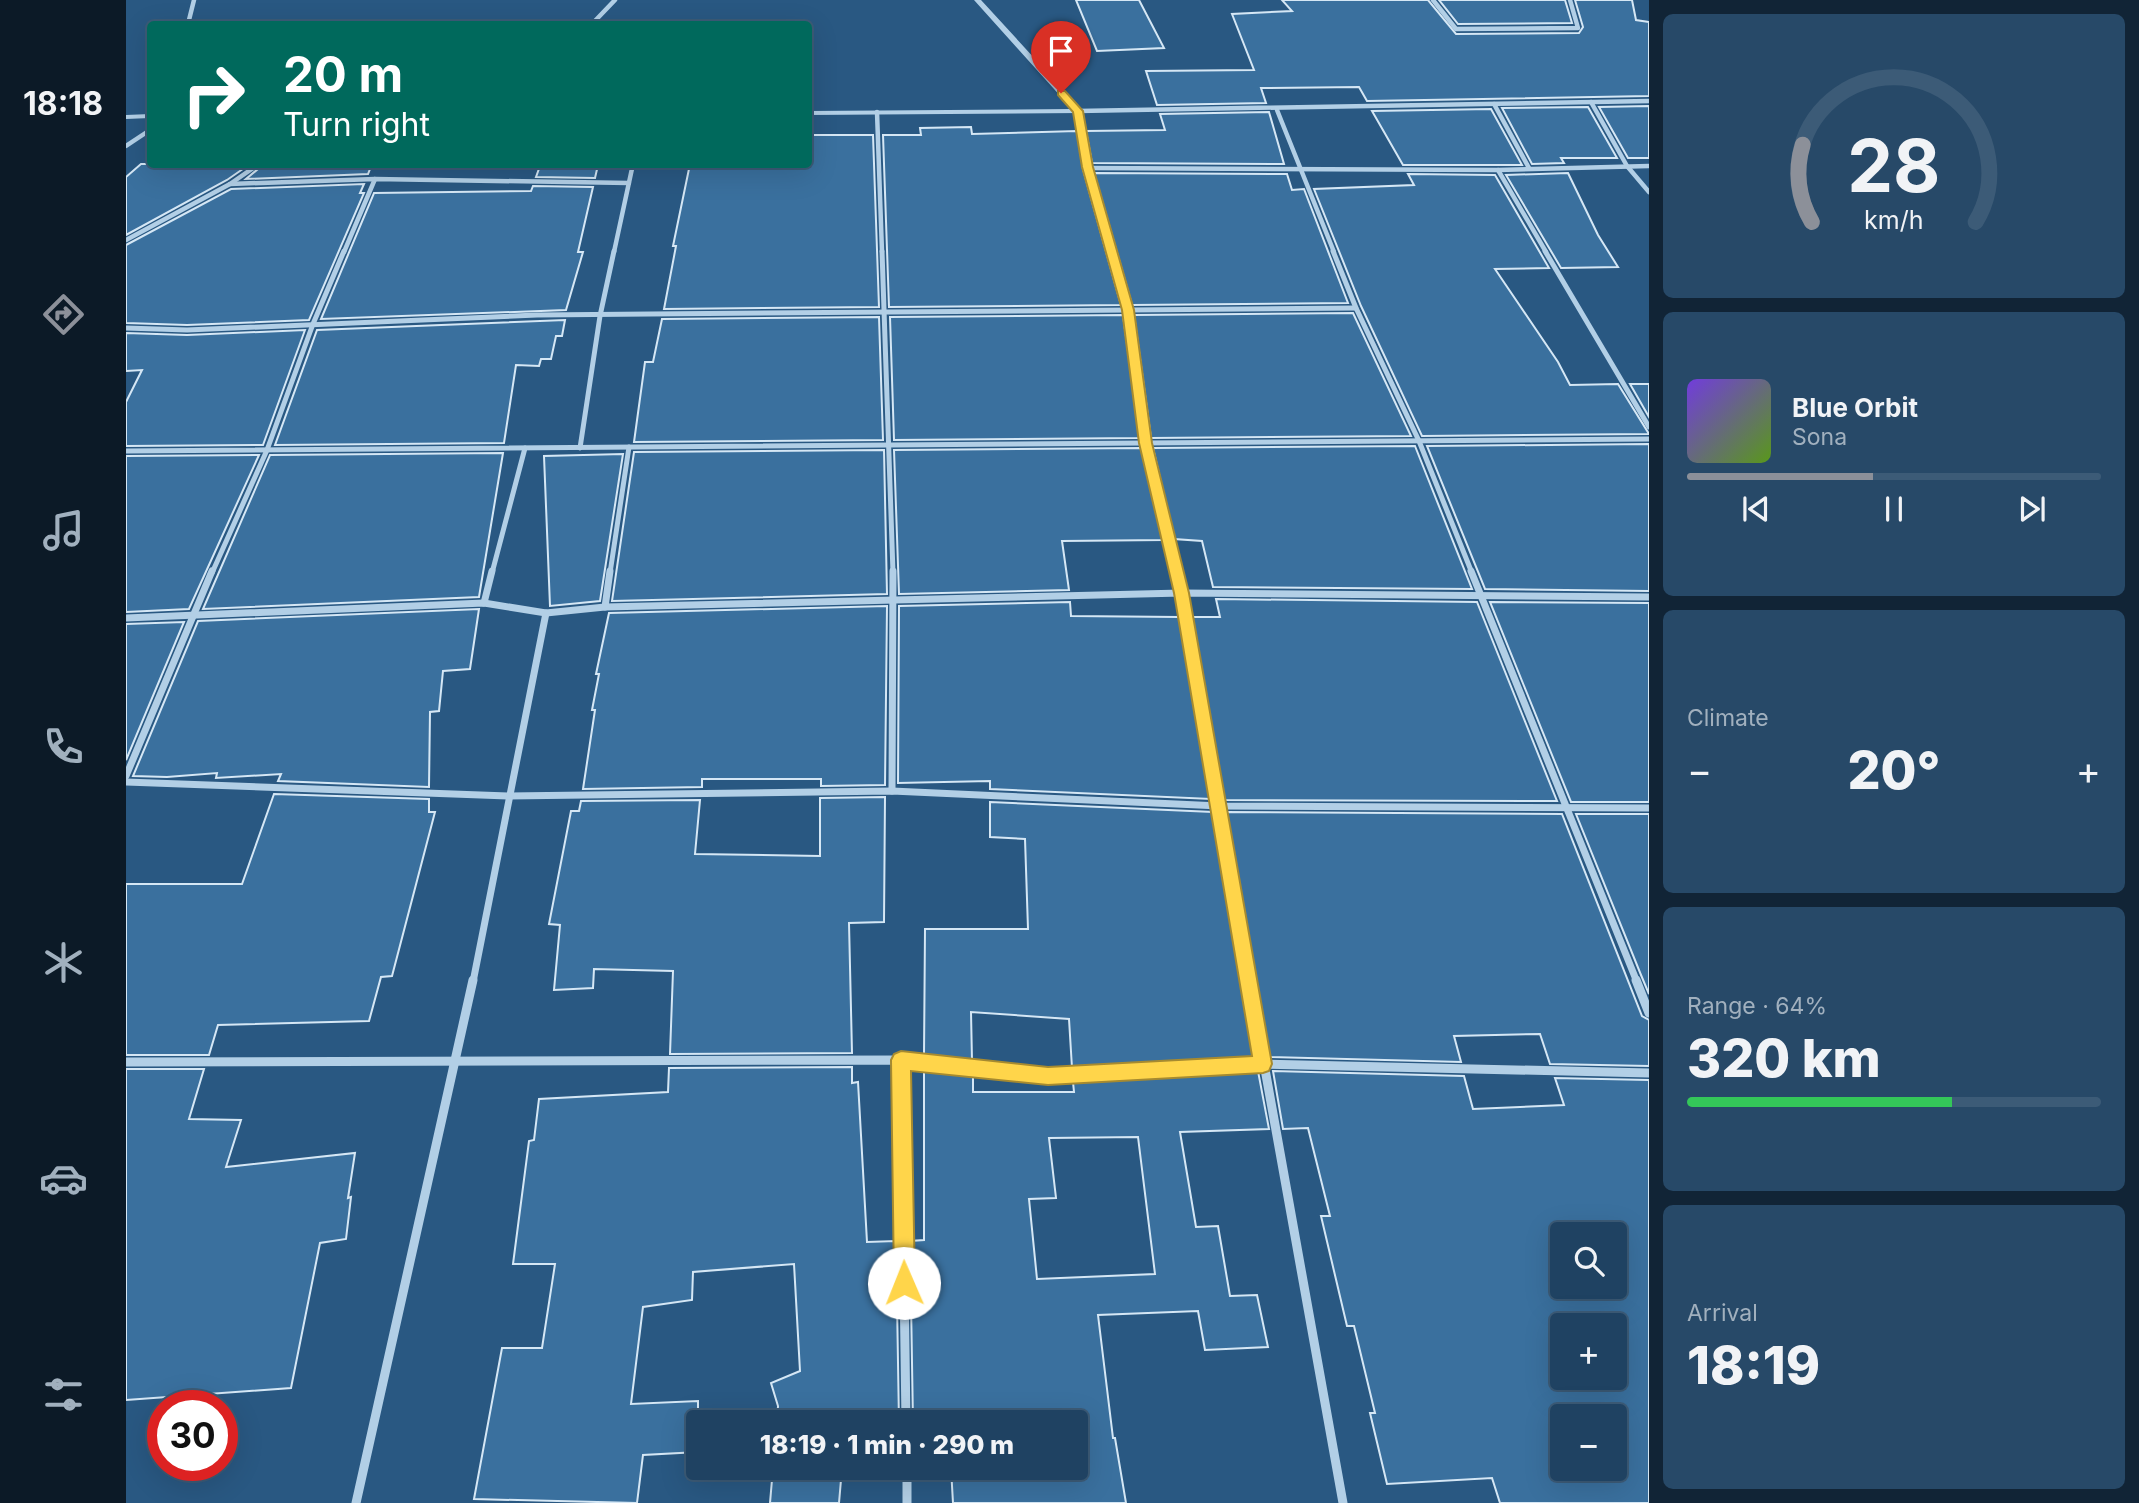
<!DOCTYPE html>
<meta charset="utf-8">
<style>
:root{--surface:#1f4262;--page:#274968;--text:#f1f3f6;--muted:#a1b0be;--line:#3c5b77;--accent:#8c9099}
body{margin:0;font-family:Inter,sans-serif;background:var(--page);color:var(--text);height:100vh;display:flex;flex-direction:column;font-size:26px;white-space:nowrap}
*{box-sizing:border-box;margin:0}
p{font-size:23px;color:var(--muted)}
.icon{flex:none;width:38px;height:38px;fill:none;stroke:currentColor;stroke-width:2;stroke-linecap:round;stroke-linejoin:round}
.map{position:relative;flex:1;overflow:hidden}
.panel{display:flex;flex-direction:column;gap:14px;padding:14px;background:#112436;width:490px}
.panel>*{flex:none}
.hud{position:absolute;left:21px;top:21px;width:665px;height:147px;border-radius:7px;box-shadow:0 7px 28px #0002,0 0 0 2px var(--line);background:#00695c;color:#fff;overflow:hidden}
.controls{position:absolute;left:1424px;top:1222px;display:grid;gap:14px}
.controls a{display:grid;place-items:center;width:77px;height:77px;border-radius:7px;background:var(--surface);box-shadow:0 7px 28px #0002,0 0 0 2px var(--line);font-size:35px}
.speed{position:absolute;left:21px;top:1390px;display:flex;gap:14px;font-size:35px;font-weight:700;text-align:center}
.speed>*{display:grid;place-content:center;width:91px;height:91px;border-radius:50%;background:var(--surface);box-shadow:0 7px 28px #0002,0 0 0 2px var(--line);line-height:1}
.speed .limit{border:10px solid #d22;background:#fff;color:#111}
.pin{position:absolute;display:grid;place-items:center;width:60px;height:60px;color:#fff;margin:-72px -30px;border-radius:50% 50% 50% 0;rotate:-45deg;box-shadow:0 0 7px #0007}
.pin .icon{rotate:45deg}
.me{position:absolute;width:77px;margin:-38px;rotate:359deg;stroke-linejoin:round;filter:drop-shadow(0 0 5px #0008)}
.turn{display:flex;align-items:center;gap:24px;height:147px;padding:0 21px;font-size:32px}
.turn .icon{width:91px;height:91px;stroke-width:2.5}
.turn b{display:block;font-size:49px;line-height:60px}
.big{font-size:52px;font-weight:800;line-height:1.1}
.panel .card{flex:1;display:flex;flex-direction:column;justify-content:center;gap:10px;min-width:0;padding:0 24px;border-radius:10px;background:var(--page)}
.panel .dial{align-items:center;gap:0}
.dial svg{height:182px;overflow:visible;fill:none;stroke:var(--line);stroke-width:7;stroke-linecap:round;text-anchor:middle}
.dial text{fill:var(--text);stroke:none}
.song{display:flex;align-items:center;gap:21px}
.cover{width:84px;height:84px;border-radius:10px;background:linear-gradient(135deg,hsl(260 70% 55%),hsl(90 70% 35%))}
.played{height:7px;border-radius:4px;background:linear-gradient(90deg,var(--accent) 45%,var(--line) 45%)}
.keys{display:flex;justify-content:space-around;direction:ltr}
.heat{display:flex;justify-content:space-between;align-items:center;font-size:38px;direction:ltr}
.charge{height:10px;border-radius:5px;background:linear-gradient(90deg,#34c759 64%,var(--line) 0)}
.trip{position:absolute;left:560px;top:1410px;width:402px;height:70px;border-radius:7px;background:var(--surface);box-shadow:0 7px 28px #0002,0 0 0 2px var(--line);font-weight:800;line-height:70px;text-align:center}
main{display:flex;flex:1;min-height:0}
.dock{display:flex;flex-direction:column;width:126px;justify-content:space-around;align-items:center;background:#0c1a27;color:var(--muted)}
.dock .icon{width:49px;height:49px}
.dock .current{color:var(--accent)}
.dock b{font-size:32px;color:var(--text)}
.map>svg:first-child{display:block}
.building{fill:#3a709e;stroke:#d5e7f5;stroke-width:2;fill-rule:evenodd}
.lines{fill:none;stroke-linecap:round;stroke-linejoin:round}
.minor-far3{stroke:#b2cfe6;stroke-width:4.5}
.minor-far2{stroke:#b2cfe6;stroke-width:5}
.minor-far1{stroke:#b2cfe6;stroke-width:7}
.minor{stroke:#b2cfe6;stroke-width:9}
.tertiary{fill:#b2cfe6;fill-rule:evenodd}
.route{fill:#ffd54a;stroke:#a68a30;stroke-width:2}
</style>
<main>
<nav class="dock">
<b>18:18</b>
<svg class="icon current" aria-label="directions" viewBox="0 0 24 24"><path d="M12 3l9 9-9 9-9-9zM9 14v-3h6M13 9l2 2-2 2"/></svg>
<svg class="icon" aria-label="music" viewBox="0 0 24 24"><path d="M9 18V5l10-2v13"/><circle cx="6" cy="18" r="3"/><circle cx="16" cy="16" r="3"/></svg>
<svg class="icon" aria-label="phone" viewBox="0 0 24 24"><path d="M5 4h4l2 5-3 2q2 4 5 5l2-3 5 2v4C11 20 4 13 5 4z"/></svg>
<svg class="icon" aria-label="climate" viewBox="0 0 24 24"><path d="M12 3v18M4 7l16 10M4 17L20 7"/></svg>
<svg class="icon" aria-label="car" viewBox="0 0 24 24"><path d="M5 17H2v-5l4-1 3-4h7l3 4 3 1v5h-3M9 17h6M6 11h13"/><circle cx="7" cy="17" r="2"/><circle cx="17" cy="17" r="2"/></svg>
<svg class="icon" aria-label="filters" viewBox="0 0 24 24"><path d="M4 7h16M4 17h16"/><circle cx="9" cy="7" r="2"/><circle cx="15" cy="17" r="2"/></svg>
</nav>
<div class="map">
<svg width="1523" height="1503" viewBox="0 0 1523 1503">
<rect width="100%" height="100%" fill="#295882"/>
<g class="building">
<polygon points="950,0 1013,0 1038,48 971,51"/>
<polygon points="1156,0 1302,0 1330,34 1453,33 1457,27 1449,0 1506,0 1510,20 1523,22 1523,96 1241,101 1233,87 1135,88 1140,103 1031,105 1020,71 1128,70 1106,14 1166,11"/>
<polygon points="1313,0 1439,0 1446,23 1332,24"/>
<polygon points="1523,106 1523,158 1502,158 1473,107"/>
<polygon points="1462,107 1491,158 1435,158 1438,163 1406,164 1376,108"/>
<polygon points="1365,109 1396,165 1277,165 1246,111"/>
<polygon points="1143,112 1158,164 966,163 960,131 1039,130 1034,114"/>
<polygon points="845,127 846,134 951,131 957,169 995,305 763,307 757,135 795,135 794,128"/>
<polygon points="682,135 747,135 753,307 538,309 550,246 547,246 564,164 682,164"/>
<polygon points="15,164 124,164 101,180 0,235 0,177"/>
<polygon points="138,164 246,164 242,174 120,179"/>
<polygon points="472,165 469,178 410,177 414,166"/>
<polygon points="968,173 1161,174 1166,190 1178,189 1222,303 1006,305"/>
<polygon points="1442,173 1472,235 1492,267 1435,268 1380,175"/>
<polygon points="1282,174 1369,175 1423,268 1369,269 1432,362 1444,385 1492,384 1523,434 1296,436 1235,306 1188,189 1288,185"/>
<polygon points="238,184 234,193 238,193 183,320 61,325 0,323 0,245 105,189"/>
<polygon points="407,186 467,187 452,252 457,252 440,310 195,319 248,193 405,191"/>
<polygon points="1227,313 1285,436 1025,438 1008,315"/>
<polygon points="997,315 1014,438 768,440 764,317"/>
<polygon points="753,317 757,440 508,442 519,362 527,362 536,319"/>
<polygon points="439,320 436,336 430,336 425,359 415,359 413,366 390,365 378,443 149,445 191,330"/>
<polygon points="179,330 137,445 0,446 0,402 16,370 0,371 0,333 61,335"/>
<polygon points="1504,384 1523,384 1523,417"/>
<polygon points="1523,444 1523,591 1359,589 1301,446"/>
<polygon points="1289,446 1346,589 1087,587 1076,541 1048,539 1027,448"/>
<polygon points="1016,448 1038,540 936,541 943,590 773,594 768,450"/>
<polygon points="758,450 761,594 486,601 508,452"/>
<polygon points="377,453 353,597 77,609 144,455"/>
<polygon points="497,454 474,601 424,606 418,456"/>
<polygon points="133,455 63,609 0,612 0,456"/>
<polygon points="1090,599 1351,602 1431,801 1097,800 1065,617 1094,617"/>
<polygon points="944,602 945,616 1053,617 1085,799 864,789 864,781 772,783 773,606"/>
<polygon points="1364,602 1523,603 1523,802 1445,802"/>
<polygon points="761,606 759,785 695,786 695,779 576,779 576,787 457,789 469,710 466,710 473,674 470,674 483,613"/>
<polygon points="353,609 344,669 317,671 313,711 304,712 303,787 152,781 155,774 90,778 91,773 41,777 7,776 72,621"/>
<polygon points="58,622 0,760 0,624"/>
<polygon points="148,794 303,799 303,812 309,812 266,976 255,977 243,1021 92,1025 83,1055 0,1055 0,884 116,884"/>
<polygon points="759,797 758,922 723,923 726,1053 544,1054 547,971 468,969 467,988 428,990 434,925 423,924 445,811 453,811 455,801 574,800 569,854 694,856 694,798"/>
<polygon points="864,802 1087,812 1130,1057 946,1068 943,1019 845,1012 846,1061 798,1055 799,929 902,929 899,839 864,837"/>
<polygon points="1099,812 1436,814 1516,1016 1523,1020 1523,1066 1424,1064 1414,1034 1328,1036 1335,1062 1144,1057"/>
<polygon points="1450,814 1523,814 1523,994 1515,975"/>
<polygon points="726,1067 726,1083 732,1082 741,1242 770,1241 773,1423 651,1423 652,1406 645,1383 674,1371 668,1264 567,1272 566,1300 517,1307 505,1404 572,1401 572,1452 517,1455 511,1503 348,1499 376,1348 416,1348 429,1264 387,1264 403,1141 408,1140 413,1099 542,1092 543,1068"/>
<polygon points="0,1069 78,1069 63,1119 115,1120 100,1167 229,1153 222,1198 225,1197 220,1239 194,1243 165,1388 0,1400"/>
<path d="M798 1070 847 1075V1092H948L947 1082 1132 1071 1143 1129 1054 1132 1070 1227 1092 1226 1104 1296 1131 1295 1142 1347 1079 1350 1072 1311 972 1315 987 1438H989L1000 1503H827L825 1468H950V1423H787L784 1241 798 1240ZM1012 1137 1029 1274 911 1279 903 1199 930 1198 923 1138Z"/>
<path d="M1147 1071 1338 1076 1347 1109 1438 1105 1429 1078 1523 1080V1503H1374L1366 1478 1261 1484 1244 1413H1249L1228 1326H1221L1195 1216H1204L1182 1128 1157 1129ZM1437 1234H1489V1286H1437ZM1437 1325H1489V1377H1437ZM1437 1416H1489V1468H1437Z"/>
<polygon points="647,1468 716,1468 713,1503 644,1503"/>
</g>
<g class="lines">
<g class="minor-far3">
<polyline points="1307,0 1330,29 1452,28 1444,0"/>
<polyline points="62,24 68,0"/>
<polyline points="466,24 489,0"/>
<polyline points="1465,102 1501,166 1523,192"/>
<polyline points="1368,104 1403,168"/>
<polyline points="1151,110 1208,252"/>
<polyline points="751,112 756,252"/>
<polyline points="0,146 24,130"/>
<polyline points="962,168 1372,170 1523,166"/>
<polyline points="1372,170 1420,252"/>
<polyline points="104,184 249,179 503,183"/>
<polyline points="0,240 104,184 133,164"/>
<polyline points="218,252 249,179"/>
<polyline points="488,252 507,164"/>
<polyline points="986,252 962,168 952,111 1523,101"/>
</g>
<g class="minor-far2">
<polyline points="756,251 767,573"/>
<polyline points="985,251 1002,310 1020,443 1051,573"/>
<polyline points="1207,251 1230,308 1293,441 1346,573"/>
<polyline points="1419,251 1523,427"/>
<polyline points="0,328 61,330 411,315 1230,308"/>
<polyline points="454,448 474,316 488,251"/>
<polyline points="0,451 1523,439"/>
<polyline points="86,573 141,450 187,324 218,251"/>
<polyline points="366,573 399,448"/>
<polyline points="484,573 503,447"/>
</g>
<g class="minor-far1">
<polyline points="1051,571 1123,982"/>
<polyline points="1345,571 1511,982"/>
<polyline points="358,603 366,571"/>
<polyline points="479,607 484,571"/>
<polyline points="0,618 358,603 420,613 479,607 1056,593 1523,597"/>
<polyline points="0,776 86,571"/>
<polyline points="0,782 382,796 766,791 1094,806 1523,808"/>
<polyline points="766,791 767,571"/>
<polyline points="347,982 420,613"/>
</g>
<g class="minor">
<polyline points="1123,980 1217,1503"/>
<polyline points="1510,980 1523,1013"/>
<polyline points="775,1060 780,1423"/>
<polyline points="0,1062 775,1060 922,1076 1137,1064 1523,1073"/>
<polyline points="781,1468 781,1503"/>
<polyline points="230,1503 347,980"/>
</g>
<g class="tertiary">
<polygon points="848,0 855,0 955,109 955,113 682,115 682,111 946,109"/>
<polygon points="24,114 24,118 0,119 0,115"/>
</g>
</g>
<polygon class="route" points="932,91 939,91 957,111 967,167 1008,310 1026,443 1063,593 1146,1064 1143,1071 1137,1073 922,1085 785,1071 789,1283 786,1291 778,1294 771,1291 768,1283 765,1060 768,1054 775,1051 922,1067 1126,1056 1048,593 1013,443 996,310 956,167 947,112 932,95"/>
</svg>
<div class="controls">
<a><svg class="icon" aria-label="search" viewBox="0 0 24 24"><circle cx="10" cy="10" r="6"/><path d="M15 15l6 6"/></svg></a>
<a>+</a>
<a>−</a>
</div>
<div class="speed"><div class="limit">30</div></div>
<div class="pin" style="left:935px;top:93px;background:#d93025"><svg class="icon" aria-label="arrive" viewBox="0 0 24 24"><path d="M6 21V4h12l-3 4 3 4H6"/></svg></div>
<svg class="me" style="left:778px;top:1283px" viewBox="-20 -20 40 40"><circle r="19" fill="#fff"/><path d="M0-13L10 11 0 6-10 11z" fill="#ffd54a"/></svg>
<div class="trip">18:19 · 1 min · 290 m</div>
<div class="hud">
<div class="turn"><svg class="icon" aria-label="right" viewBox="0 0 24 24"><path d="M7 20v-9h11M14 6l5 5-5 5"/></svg><div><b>20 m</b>Turn right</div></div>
</div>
</div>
<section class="panel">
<div class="card dial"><svg viewBox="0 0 100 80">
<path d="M14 69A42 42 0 1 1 86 69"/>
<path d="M14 69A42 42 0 0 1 10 35" stroke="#8c9099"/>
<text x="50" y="56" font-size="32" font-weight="700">28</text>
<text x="50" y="72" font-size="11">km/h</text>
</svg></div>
<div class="card">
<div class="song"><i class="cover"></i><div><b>Blue Orbit</b><p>Sona</p></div></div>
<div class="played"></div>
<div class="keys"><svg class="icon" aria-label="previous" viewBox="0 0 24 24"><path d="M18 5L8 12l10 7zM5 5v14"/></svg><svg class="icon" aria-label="pause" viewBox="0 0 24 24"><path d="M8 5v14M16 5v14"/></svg><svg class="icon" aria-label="next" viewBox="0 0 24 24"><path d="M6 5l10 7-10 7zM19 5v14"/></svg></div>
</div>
<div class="card"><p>Climate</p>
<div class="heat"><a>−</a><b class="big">20°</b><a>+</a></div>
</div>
<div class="card"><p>Range · 64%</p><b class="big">320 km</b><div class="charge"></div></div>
<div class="card"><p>Arrival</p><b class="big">18:19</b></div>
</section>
</main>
